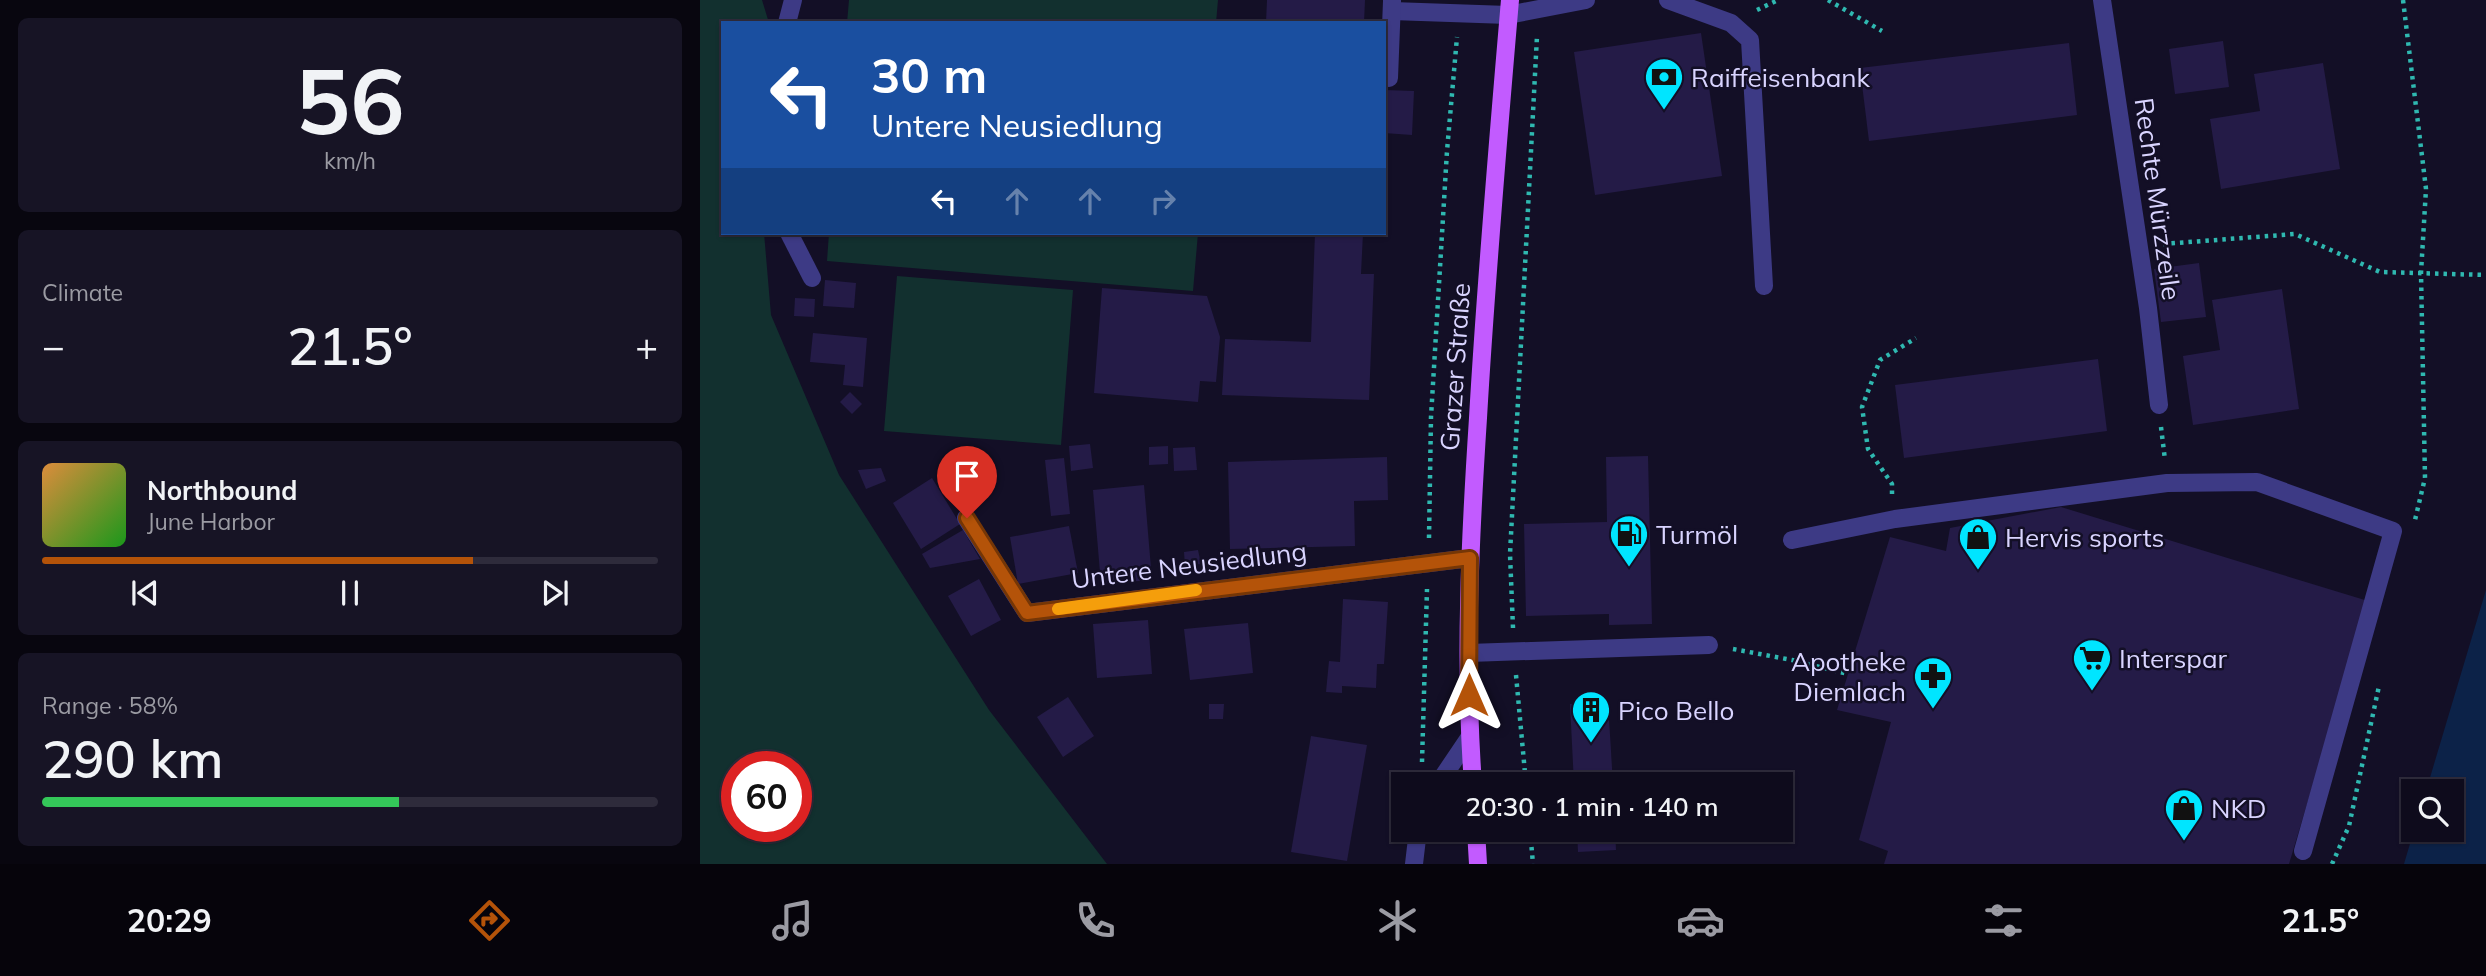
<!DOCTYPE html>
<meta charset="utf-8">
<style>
:root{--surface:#0e0b1c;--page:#171425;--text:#f1f3f6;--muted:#9b9ba3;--line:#2e2b3b;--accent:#b45309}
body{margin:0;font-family:Mulish,sans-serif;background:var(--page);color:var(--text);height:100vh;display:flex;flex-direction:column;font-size:26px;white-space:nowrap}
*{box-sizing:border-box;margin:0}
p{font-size:23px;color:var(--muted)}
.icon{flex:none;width:38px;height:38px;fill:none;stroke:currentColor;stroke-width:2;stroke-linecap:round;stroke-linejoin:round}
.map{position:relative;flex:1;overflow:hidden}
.panel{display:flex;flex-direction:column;gap:18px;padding:18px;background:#08060f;width:700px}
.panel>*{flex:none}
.top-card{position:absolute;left:21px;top:21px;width:665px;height:214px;border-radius:0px;box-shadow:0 2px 5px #0004,0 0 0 2px var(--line);background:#1a4fa0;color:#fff;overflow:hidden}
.tools{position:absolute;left:1701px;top:779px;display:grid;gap:14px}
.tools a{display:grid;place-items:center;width:63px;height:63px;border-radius:0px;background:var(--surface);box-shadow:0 2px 5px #0004,0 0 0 2px var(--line);font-size:35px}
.speed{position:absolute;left:21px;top:751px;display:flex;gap:14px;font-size:35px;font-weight:700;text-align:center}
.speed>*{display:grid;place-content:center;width:91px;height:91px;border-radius:50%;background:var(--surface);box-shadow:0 2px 5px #0004,0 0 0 2px var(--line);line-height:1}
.speed .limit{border:10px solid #d22;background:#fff;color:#111}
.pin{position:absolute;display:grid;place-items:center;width:60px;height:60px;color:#fff;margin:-72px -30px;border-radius:50% 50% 50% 0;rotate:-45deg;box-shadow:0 0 7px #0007}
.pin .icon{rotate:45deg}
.me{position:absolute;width:77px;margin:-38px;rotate:0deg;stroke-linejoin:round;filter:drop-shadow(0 0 5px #0008)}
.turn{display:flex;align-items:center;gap:24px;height:147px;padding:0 35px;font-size:32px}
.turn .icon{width:91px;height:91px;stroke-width:2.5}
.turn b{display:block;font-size:49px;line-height:60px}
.lanes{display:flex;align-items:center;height:66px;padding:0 35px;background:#0003;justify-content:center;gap:35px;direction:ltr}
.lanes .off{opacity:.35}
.big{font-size:52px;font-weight:600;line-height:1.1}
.panel .widget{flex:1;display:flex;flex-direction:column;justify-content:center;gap:10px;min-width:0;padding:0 24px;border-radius:10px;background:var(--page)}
.panel .dial{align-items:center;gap:0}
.dial b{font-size:91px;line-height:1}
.song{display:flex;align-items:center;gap:21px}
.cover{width:84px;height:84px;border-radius:10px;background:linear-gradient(135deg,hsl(30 70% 55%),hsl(120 70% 35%))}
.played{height:7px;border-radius:4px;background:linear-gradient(90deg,var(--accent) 70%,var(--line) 70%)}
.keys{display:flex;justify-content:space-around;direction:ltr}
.heat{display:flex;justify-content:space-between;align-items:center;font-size:38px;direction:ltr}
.charge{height:10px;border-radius:5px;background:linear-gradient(90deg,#34c759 58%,var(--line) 0)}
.trip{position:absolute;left:691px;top:772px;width:402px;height:70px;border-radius:0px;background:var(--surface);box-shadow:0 2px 5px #0004,0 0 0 2px var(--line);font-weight:600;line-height:70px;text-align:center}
.tabs{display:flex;height:112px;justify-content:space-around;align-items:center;background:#06040b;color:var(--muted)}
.tabs .icon{width:49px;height:49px}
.tabs .on{color:var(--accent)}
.tabs b{font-size:32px;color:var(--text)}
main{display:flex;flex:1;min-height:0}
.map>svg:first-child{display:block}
.green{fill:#12302f;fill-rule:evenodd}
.water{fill:#0c2248}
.building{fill:#241b47}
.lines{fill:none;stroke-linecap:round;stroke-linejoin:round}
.path{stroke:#2fb8b0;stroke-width:4.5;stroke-dasharray:3.5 5;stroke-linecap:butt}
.service{stroke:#3d3a85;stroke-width:18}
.minor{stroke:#3d3a85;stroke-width:18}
.primary{stroke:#c25bff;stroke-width:18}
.route-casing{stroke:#753606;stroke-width:18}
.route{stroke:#b45309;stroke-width:12}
.slow{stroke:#f59e0b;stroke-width:12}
.labels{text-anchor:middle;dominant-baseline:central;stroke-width:5;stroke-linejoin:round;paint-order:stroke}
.poi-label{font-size:26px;fill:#d9d4ff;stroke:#130f26;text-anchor:start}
.street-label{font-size:26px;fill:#d9d4ff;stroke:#130f26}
</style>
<main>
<section class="panel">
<div class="widget dial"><b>56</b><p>km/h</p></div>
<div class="widget"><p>Climate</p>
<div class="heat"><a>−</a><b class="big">21.5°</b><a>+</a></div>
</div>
<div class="widget">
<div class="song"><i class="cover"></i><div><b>Northbound</b><p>June Harbor</p></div></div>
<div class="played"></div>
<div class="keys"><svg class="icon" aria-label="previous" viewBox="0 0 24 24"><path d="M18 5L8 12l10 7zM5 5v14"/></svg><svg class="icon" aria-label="pause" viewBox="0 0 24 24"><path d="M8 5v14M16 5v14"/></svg><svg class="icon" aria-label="next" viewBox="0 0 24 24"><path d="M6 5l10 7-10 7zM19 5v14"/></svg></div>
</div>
<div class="widget"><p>Range · 58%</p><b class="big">290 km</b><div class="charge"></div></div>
</section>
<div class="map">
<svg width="1786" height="864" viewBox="0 0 1786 864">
<rect width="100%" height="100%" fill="#130f26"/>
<g class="green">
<path d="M0 0H62L69 23H23V233H64L71 315 139 475 289 710 407 864H0ZM96 766V826H37V766Z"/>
<polygon points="149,0 518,0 516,23 147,23"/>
<polygon points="129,233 498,233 493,291 127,261"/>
<polygon points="197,276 373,290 361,445 184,431"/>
</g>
<polygon class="water" points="1786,590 1786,864 1704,864 1714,830 1752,830 1752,791 1726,791"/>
<g class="building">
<polygon points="567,0 665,0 664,23 566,23"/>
<polygon points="1001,33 1022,176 895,195 874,52"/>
<polygon points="1523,41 1529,87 1475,94 1469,49"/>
<polygon points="1369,43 1377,115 1169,141 1160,68"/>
<polygon points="1623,63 1640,169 1521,189 1510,119 1560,111 1554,74"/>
<polygon points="684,90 714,91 712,135 684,133"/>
<polygon points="615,233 663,233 661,274 674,274 669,400 522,395 525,339 611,342"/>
<polygon points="1499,263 1506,317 1461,322 1454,269"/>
<polygon points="125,280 156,283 154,308 123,306"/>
<polygon points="402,288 507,296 520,337 516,382 500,381 498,402 394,393"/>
<polygon points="1582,289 1599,409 1493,425 1483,356 1520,350 1512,300"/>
<polygon points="95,298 115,299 114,317 94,316"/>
<polygon points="113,333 167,338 163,387 143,385 145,365 110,362"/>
<polygon points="1398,359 1407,431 1204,458 1195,385"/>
<polygon points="150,392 162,404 152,414 140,402"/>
<polygon points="390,444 393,468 371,471 369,446"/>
<polygon points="468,446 468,464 449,465 449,447"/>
<polygon points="495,447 497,470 474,471 473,448"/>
<polygon points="948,456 952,624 909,625 909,614 826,616 824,524 907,522 906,457"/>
<polygon points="687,457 688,500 654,501 655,546 530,549 528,462"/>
<polygon points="364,458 370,514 351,516 345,460"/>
<polygon points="181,468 186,481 166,489 158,470"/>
<polygon points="232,478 260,524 221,549 193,503"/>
<polygon points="444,485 452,580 401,584 393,490"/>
<polygon points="1361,507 1668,601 1589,864 1184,864 1188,851 1159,840 1191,722 1137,710 1190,537 1246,551 1250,528"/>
<polygon points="369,526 378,573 318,584 310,537"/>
<polygon points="263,530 280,559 230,568 222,554"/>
<polygon points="498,550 501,564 485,566 484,552"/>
<polygon points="279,579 301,620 271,636 248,596"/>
<polygon points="643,599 688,602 684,664 677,664 676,688 642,686 642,693 626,692 629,661 640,662"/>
<polygon points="448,620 452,674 397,678 393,624"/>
<polygon points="548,623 553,673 490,680 484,629"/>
<polygon points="368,697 394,736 363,757 337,717"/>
<polygon points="908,702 913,784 874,784 870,704"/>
<polygon points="509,704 524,704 523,719 509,719"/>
<polygon points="611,736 667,745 647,861 591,852"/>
<polygon points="877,830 915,830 916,850 878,852"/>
</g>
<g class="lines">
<g class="path">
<polyline points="1128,0 1182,31"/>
<polyline points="1703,0 1726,189 1721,273 1725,478 1715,520"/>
<polyline points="1057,10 1078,0"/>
<polyline points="1463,244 1595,234 1680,272 1786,275"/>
<polyline points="1461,427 1465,460"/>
<polyline points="1192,494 1192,484 1168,449 1162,407 1180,360 1216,338"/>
<polyline points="729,538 731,417 747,151 757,37"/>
<polyline points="813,628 810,554 837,36"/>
<polyline points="1033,649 1092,660 1148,674"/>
<polyline points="816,675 826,784"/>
<polyline points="722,762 727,589"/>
<polyline points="830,830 833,864"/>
<polyline points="1632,864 1649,826 1679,686"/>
</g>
<g class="service">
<polyline points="968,0 1031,23 1050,40 1064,286"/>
<polyline points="692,11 808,15 886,0"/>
<polyline points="87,23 93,0"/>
<polyline points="689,78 692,1"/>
<polyline points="89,233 112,278"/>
<polyline points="1092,540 1195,519 1467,483 1557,482 1693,531 1603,851"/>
<polyline points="769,653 1009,645"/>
</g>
<g class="minor">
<polyline points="1402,0 1448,308 1459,405"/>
<polyline points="266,518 327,613 770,558"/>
<polyline points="738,784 769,738"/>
<polyline points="714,864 718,830"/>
</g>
<g class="primary">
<path d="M773 784C764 662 770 540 778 418 786 279 798 139 810 0"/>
<polyline points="776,830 778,864"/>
</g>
</g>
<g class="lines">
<g class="route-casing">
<polyline id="route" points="267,518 327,613 770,558 769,695"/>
</g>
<use href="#route" class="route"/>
<polyline class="slow" points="358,609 496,590"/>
</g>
<defs>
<g id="bank-pin" transform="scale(2.0125)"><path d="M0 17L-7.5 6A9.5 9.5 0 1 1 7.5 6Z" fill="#00e5ff" stroke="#130f26"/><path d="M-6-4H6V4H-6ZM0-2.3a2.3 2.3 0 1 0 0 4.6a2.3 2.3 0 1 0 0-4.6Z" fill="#111"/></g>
<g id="fuel-pin" transform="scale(2.0125)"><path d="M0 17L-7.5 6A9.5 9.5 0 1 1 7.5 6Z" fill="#00e5ff" stroke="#130f26"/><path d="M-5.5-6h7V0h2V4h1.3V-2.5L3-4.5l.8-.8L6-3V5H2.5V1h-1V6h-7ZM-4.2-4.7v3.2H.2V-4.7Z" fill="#111"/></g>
<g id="shop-pin" transform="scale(2.0125)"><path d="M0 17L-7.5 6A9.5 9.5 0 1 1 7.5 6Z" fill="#00e5ff" stroke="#130f26"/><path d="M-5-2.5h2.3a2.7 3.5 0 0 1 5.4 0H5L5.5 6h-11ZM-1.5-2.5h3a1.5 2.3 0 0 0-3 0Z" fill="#111"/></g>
<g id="supermarket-pin" transform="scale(2.0125)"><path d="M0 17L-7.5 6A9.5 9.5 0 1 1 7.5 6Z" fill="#00e5ff" stroke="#130f26"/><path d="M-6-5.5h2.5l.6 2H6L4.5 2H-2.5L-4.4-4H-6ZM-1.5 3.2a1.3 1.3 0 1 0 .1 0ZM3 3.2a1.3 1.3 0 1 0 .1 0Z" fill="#111"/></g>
<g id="pharmacy-pin" transform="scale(2.0125)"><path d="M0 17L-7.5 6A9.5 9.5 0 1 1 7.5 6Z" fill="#00e5ff" stroke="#130f26"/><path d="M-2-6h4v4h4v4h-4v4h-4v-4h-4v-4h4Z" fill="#111"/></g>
<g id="building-pin" transform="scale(2.0125)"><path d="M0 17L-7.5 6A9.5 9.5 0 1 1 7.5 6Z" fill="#00e5ff" stroke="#130f26"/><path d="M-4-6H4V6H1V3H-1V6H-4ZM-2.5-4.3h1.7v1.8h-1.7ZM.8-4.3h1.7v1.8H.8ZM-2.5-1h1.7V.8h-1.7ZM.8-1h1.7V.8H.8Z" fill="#111"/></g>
</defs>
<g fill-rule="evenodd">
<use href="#bank-pin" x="964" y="77"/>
<use href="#fuel-pin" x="929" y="534"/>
<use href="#shop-pin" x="1278" y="537"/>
<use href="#supermarket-pin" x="1392" y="658"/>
<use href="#pharmacy-pin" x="1233" y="676"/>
<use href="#building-pin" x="891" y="710"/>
<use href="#shop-pin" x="1484" y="808"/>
</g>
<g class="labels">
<g class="poi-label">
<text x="991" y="77">Raiffeisenbank</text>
<text x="956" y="534">Turmöl</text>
<text x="1305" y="537">Hervis sports</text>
<text x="1419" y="658">Interspar</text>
<text x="1206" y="661" text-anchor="end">Apotheke<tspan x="1206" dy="30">Diemlach</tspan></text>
<text x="918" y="710">Pico Bello</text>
<text x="1511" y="808">NKD</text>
</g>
<g class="street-label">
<text transform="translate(1458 199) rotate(82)">Rechte Mürzzeile</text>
<text transform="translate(755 367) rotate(-86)">Grazer Straße</text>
<text transform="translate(489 565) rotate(-7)">Untere Neusiedlung</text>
</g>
</g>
</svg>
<div class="tools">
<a><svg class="icon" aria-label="search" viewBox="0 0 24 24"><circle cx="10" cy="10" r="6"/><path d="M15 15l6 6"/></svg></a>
</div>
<div class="speed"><div class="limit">60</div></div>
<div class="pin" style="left:267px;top:518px;background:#d93025"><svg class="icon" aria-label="arrive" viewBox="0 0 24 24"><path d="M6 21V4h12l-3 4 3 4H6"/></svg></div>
<svg class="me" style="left:769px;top:695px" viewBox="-20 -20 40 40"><path d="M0-17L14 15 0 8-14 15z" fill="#b45309" stroke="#fff" stroke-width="4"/></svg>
<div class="trip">20:30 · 1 min · 140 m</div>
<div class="top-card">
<div class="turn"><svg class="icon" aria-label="left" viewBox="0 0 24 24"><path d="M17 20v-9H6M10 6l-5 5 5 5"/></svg><div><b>30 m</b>Untere Neusiedlung</div></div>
<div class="lanes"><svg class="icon" aria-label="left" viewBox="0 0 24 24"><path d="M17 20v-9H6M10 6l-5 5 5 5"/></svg><svg class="icon off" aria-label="ahead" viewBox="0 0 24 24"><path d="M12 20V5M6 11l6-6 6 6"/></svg><svg class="icon off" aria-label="ahead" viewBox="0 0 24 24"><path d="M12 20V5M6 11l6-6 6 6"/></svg><svg class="icon off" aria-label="right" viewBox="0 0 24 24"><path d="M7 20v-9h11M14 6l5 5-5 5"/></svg></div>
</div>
</div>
</main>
<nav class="tabs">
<b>20:29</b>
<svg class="icon on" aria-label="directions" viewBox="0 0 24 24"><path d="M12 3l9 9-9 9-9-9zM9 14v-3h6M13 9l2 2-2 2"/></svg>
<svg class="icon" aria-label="music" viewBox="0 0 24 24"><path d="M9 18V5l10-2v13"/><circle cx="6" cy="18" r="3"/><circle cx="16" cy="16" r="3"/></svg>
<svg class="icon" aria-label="phone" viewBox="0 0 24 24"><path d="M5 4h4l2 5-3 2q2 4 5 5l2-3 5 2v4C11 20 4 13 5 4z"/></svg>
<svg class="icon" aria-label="climate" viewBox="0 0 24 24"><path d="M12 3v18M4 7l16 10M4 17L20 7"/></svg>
<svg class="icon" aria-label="car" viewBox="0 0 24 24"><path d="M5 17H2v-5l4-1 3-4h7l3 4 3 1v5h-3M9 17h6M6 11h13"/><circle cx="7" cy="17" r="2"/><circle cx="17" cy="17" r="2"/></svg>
<svg class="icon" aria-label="filters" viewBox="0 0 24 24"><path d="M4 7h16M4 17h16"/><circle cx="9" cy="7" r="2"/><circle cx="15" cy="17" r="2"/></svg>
<b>21.5°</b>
</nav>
